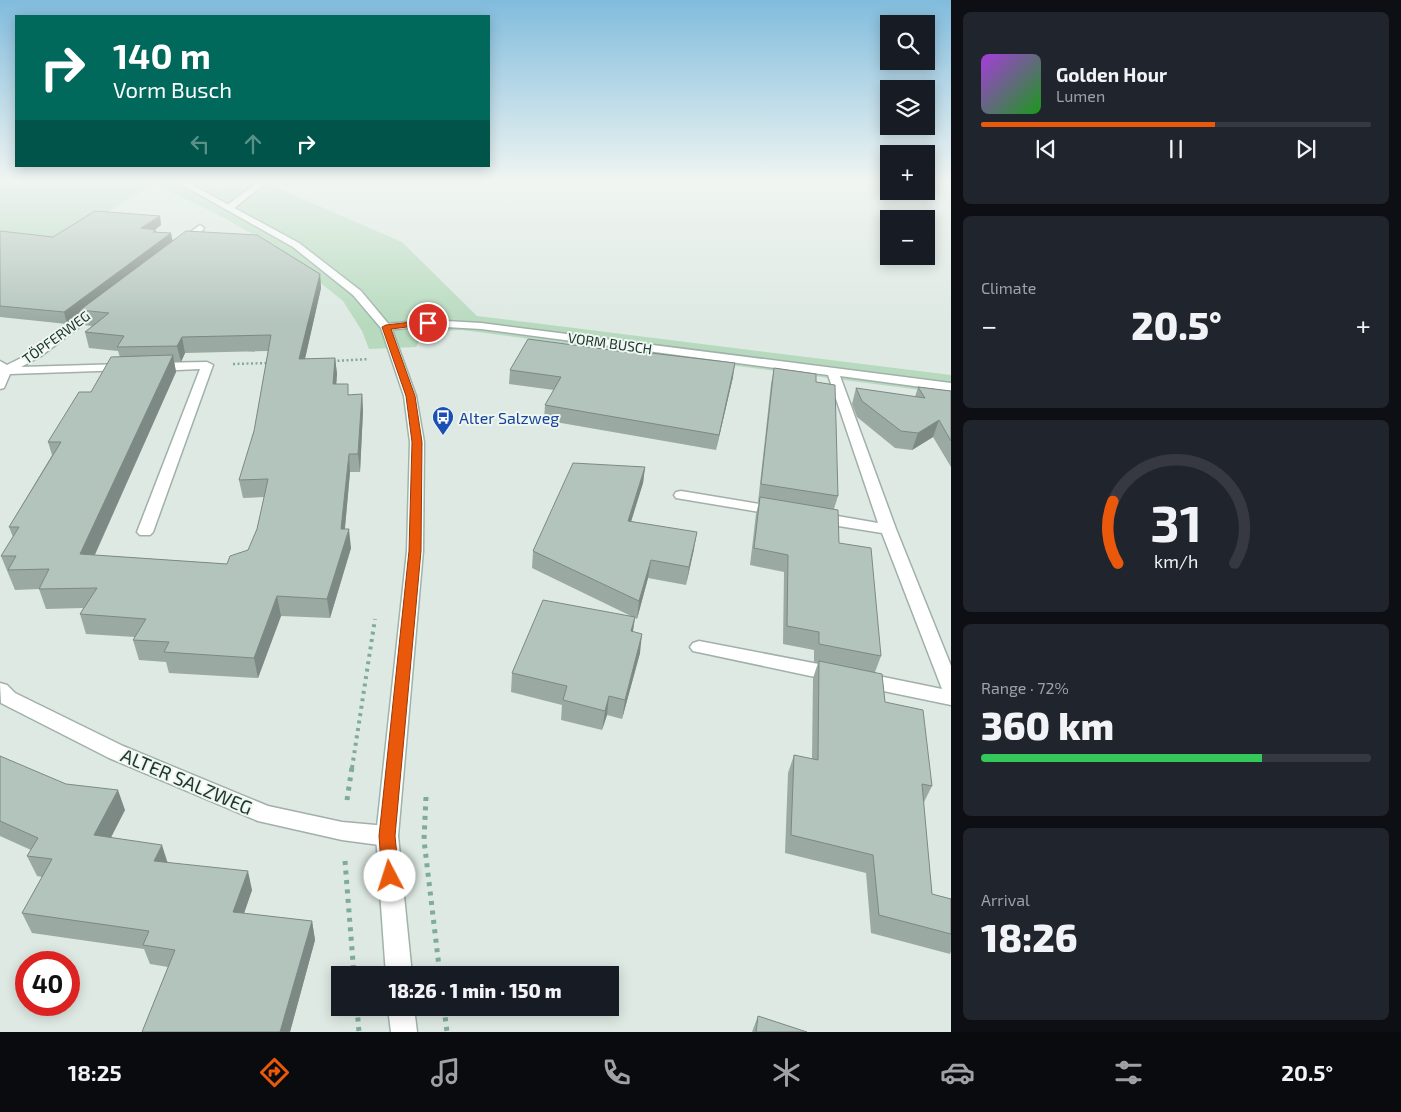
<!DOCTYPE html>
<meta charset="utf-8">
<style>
:root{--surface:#171b24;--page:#20242c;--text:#f1f3f6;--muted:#9ea1a6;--line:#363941;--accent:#ea580c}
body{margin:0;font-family:"Exo 2",sans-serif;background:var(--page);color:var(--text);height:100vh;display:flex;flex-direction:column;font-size:19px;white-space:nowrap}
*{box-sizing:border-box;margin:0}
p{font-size:16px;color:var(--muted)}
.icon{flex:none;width:28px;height:28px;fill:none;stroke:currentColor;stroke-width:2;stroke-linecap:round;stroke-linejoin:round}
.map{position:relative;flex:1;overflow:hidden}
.sheet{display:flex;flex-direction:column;gap:12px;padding:12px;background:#0d0f14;width:450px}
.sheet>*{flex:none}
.hud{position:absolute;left:15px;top:15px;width:475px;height:152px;border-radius:0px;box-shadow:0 2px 12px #0003;background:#00695c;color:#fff;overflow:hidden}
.tools{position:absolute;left:880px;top:15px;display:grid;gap:10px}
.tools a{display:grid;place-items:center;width:55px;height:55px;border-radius:0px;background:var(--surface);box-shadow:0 2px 12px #0003;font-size:25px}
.speed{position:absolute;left:15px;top:951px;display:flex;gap:10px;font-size:25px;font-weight:700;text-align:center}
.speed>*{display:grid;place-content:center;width:65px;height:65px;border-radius:50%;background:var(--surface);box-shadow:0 2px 12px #0003;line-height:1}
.speed .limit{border:8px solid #d22;background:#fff;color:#111}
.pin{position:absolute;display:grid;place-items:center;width:42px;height:42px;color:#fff;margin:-21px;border:2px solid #fff;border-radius:50%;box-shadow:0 1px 5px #0007}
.me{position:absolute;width:55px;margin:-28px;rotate:355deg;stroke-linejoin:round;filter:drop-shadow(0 0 4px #0008)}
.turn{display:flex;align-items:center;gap:18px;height:105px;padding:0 15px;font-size:22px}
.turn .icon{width:65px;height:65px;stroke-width:2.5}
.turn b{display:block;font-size:35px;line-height:42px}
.lanes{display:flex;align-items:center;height:48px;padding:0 15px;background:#0003;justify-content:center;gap:25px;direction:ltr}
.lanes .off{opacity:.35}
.big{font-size:38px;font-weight:800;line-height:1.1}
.sheet .widget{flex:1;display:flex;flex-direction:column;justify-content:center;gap:8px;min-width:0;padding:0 18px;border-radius:8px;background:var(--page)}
.sheet .dial{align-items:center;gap:0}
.dial svg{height:130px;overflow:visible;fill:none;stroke:var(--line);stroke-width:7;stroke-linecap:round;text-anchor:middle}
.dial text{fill:var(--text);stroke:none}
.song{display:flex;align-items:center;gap:15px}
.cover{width:60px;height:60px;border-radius:8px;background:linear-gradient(135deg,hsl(280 70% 55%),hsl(120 70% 35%))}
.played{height:5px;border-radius:2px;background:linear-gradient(90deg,var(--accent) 60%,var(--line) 60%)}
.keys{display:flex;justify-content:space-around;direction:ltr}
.heat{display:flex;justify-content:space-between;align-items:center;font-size:28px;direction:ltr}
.charge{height:8px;border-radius:4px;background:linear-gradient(90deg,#34c759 72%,var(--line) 0)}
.trip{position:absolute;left:331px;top:966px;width:288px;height:50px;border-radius:0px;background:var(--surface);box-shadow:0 2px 12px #0003;font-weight:800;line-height:50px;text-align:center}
.dock{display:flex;height:80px;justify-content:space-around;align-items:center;background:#090b0e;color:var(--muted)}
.dock .icon{width:35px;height:35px}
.dock .selected{color:var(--accent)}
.dock b{font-size:22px;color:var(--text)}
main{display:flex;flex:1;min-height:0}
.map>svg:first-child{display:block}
.green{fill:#b7dabe}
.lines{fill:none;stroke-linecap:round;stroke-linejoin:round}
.street-casing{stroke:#a1b0aa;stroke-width:3}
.secondary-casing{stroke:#9eb4aa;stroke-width:3}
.path-far2{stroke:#7fac9a;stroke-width:2.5;stroke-dasharray:2 2.5;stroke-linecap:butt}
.path-far1{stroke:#7fac9a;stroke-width:4;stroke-dasharray:3 4.5;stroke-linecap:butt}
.path{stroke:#7fac9a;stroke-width:5;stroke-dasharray:4 5.5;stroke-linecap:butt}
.street{fill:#fff;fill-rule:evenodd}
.secondary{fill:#fff;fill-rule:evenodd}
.wall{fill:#9aa9a2;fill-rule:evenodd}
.shaded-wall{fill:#7d8984}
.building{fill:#b3c4bc;stroke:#7d8984}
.route{fill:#ea580c;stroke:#983908}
.labels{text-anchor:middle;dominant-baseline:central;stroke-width:4;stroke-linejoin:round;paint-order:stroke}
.far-street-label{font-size:14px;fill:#203830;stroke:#eef6f1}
.transit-label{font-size:16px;fill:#164399;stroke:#eef6f1;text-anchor:start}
.near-street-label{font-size:19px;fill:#203830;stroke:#eef6f1}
</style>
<main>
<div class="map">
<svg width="951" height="1032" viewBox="0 0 951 1032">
<rect width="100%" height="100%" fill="#dee9e3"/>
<polygon class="green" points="0,180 201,180 215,188 239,186 247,180 283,180 275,187 402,242 477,316 951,375 951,394 462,330 442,331 422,336 416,347 369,349 362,331 343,301 277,248 215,213 153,184 54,245 0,235"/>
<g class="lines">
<g class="street-casing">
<g id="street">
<polygon points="261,180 269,180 232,210 226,210 226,206"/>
<polygon points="200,225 204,228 203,230 183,246 177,246 177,242"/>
<polygon points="99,304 103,305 104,307 103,309 41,356 21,367 124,364 130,368 128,370 10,374 4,388 0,389 0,361 7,365 33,352"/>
<polygon points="428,320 481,323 951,383 951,391 840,376 896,529 951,666 951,705 864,687 857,685 855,680 857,675 864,673 942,689 882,533 820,523 815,521 812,518 815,515 820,513 878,523 828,375 481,329 428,326 386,330 381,327 386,324"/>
<polygon points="207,362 213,365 153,532 150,535 140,535 137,532 200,369 155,371 149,367 155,363"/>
<polygon points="681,491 778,507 783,508 785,511 783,514 778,515 676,498 674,495 676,492"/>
<polygon points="699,641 834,667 841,669 843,674 841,679 834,681 693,651 690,647 693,643"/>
<polygon points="0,683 7,685 15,693 123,746 268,806 342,822 387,826 395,829 398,836 395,843 387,846 342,840 258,821 109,758 1,703"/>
</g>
</g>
<g class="secondary-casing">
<g id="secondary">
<polygon points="174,180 183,180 299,243 361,291 391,327 416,396 424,442 423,551 398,836 412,975 386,975 376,836 407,551 410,442 404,396 381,328 353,295 293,247"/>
<polygon points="388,1008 414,1008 417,1032 391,1032"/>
</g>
</g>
<g class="path-far2">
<polyline points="333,361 369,359"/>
<polyline points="233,364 269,363"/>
</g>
<polyline class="path-far1" points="352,768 375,619"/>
<g class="path">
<polyline points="426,797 424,840 440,975"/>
<polyline points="347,800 352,767"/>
<polyline points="345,861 354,975"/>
<polyline points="357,1008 359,1032"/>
<polyline points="444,1008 447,1032"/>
</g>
<use href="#street" class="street"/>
<use href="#secondary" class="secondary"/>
</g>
<g class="wall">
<path d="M160 216 161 225 155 230 157 232 173 240 320 274 321 288 305 359 335 358 337 374 336 384 349 395 362 394 363 411 360 472H350L345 529 351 548 330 618 281 616 258 678 169 673 166 662 139 660 133 640 135 637 86 634 80 614 83 608 46 609 39 589 15 590 1 556 13 537 9 527 52 455 48 442 120 357 118 351 89 348 85 332 92 326 84 325 81 313 67 324 0 317V231L53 237ZM268 351 254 431 239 480 243 498 264 497 257 529 248 550 227 564 95 555 176 372 174 362H181L185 353Z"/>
<polygon points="774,368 816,382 838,496 834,509 839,543 881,656 875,672 885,702 932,786 923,804 932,894 951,899 951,951 950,954 871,933 866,873 785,853 788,773 794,755 812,759 813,678 818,663 814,662 814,650 783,644 784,572 750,565 756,514 759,502 758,502 771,384"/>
<polygon points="510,370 733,377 716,450 544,420 545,405 554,390 509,384"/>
<polygon points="918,387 951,391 951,467 933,437 912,450 895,448 857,417 852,404 856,388 915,397"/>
<polygon points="645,467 643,483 631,521 694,549 686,585 648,578 637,619 635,618 633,632 640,653 622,719 607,715 602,730 561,720 562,705 511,692 512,673 631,616 532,568 533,551"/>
<polygon points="0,756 125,810 111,837 168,862 252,890 244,913 312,921 315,940 290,1032 142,1032 168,967 150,964 144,949 32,933 22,913 42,877 37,876 27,856 31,850 0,836"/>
<polygon points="758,1016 807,1032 752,1032"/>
</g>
<g class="shaded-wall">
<polygon points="160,216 161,225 143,238 141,228"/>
<polygon points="171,233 173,243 80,310 81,313 67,324 64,312"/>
<polygon points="320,274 321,288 301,376 299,359"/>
<polygon points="182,337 185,353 181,362 177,346"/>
<polygon points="173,355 176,372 86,574 80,554"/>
<polygon points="335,358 337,374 335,401 333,384"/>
<polygon points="735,363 733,377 716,450 719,435"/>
<polygon points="362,394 363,411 360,472 358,454"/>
<polygon points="939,420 933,437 912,450 918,433"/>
<polygon points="349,454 350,472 343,548 341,529"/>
<polygon points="645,467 643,483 626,538 628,521"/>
<polygon points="349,529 351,548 330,618 327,599"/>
<polygon points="697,532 694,549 686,585 689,567"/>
<polygon points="651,560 648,578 637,619 639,601"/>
<polygon points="277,596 281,616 258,678 254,658"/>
<polygon points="635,617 632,636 631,631"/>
<polygon points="642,634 640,653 622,719 625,700"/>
<polygon points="609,696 607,715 602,730 605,711"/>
<polygon points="118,790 125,810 102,855 94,835"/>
<polygon points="162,845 168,864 154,861"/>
<polygon points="248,871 252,890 238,931 233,912"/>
<polygon points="312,921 315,940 290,1032 280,1032"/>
</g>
<g class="building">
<polygon points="95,211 160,216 141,228 156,230 153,232 171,233 64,312 0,306 0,231 53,237"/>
<polygon points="186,231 257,235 320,274 299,359 335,358 333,384 348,384 348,395 362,394 358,454 349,454 341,529 349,529 327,599 277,596 254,658 164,652 169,642 133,640 146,619 80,614 97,588 39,589 49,569 8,570 16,556 1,556 19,527 9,527 61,442 48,442 79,392 91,392 111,357 173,355 80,554 227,564 230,556 248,550 257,529 268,479 239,480 254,431 271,335 182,337 177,346 117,347 124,336 85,332 109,313 80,310"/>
<polygon points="528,339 633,353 634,351 735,363 719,435 545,405 561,377 510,370"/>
<polygon points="774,368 816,374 816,382 835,385 838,496 761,484"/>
<polygon points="918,387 951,391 951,441 939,420 918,433 901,431 862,401 856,388 925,398"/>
<polygon points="573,463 645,467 628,521 697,532 689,567 651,560 639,601 533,551"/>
<polygon points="760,497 838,510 839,543 871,548 881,656 819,644 819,632 787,626 788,555 754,548"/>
<polygon points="543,600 635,617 631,631 642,634 625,700 609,696 605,711 563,700 567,686 512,673"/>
<polygon points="819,661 882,674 885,702 923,710 932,786 922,784 932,894 951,899 951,934 879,915 873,855 791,835 794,755 818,760"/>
<polygon points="0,756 66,784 118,790 94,835 162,845 154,861 248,871 233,912 312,921 280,1032 142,1032 175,950 143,945 149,931 22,913 52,859 27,856 38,838 0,821"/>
<polygon points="758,1016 807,1032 756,1032"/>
</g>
<linearGradient id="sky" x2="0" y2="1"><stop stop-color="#81bcdd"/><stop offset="0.56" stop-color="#f0f5f2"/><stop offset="1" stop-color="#f0f5f2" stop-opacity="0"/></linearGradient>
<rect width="951" height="324" fill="url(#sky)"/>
<polygon class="route" points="428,320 431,321 431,324 391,329 415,396 422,442 421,551 395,836 399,876 397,881 390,884 384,881 382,876 379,836 409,551 412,442 406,396 382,327 386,325"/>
<defs>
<g id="bus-pin" transform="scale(1.125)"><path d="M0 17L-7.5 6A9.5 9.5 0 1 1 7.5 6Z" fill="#1a4fb4" stroke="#eef6f1"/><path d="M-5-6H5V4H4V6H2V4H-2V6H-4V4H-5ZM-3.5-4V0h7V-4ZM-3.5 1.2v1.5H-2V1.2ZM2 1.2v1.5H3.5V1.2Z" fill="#fff"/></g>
</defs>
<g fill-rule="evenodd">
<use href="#bus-pin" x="443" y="417"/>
</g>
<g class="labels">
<g class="far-street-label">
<text transform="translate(56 337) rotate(-36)">TÖPFERWEG</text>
<text transform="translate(610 343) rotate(8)">VORM BUSCH</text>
</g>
<g class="transit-label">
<text x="459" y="417">Alter Salzweg</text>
</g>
<g class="near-street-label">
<text transform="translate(187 781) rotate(23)">ALTER SALZWEG</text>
</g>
</g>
</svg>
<div class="tools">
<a><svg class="icon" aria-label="search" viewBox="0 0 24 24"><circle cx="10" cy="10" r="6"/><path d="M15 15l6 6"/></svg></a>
<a><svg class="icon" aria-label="layers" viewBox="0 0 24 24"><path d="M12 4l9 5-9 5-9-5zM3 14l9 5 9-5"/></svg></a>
<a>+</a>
<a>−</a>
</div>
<div class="speed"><div class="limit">40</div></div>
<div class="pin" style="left:428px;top:323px;background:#d93025"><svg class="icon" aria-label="arrive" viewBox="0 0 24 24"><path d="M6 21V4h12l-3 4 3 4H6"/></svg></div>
<svg class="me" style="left:390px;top:876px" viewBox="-20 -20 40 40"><circle r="19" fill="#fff"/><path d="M0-13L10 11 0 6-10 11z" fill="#ea580c"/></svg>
<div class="trip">18:26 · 1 min · 150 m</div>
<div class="hud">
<div class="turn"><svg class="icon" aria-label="right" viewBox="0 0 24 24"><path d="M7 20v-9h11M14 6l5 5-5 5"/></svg><div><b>140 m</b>Vorm Busch</div></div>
<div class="lanes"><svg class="icon off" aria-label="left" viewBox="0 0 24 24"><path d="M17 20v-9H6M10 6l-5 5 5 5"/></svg><svg class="icon off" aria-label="ahead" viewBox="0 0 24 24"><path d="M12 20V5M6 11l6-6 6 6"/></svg><svg class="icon" aria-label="right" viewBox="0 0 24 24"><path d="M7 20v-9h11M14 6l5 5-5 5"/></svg></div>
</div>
</div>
<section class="sheet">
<div class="widget">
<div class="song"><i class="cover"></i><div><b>Golden Hour</b><p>Lumen</p></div></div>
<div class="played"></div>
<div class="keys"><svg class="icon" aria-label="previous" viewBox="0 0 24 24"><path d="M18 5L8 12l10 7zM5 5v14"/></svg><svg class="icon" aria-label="pause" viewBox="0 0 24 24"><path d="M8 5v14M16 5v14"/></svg><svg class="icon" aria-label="next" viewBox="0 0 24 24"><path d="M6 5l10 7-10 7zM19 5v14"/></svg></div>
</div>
<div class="widget"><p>Climate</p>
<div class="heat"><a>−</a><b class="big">20.5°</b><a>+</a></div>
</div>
<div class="widget dial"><svg viewBox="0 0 100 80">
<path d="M14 69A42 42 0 1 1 86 69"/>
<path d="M14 69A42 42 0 0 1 11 31" stroke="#ea580c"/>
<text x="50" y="56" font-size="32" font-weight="700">31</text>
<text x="50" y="72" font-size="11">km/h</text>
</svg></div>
<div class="widget"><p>Range · 72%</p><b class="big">360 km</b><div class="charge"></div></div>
<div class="widget"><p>Arrival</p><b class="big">18:26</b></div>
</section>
</main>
<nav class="dock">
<b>18:25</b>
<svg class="icon selected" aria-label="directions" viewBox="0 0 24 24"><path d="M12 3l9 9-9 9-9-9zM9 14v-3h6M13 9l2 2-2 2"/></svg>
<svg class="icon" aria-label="music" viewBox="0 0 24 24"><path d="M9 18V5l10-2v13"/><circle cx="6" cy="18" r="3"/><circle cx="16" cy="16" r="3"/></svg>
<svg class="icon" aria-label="phone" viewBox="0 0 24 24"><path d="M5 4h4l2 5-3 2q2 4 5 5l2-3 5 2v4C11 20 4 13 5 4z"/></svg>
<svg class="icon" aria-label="climate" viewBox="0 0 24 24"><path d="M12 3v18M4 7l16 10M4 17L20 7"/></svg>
<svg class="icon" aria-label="car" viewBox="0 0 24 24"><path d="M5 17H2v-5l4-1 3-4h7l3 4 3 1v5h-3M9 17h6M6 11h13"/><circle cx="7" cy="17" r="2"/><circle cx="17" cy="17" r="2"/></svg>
<svg class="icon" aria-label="filters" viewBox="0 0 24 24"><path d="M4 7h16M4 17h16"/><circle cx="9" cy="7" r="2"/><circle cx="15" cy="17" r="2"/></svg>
<b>20.5°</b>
</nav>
